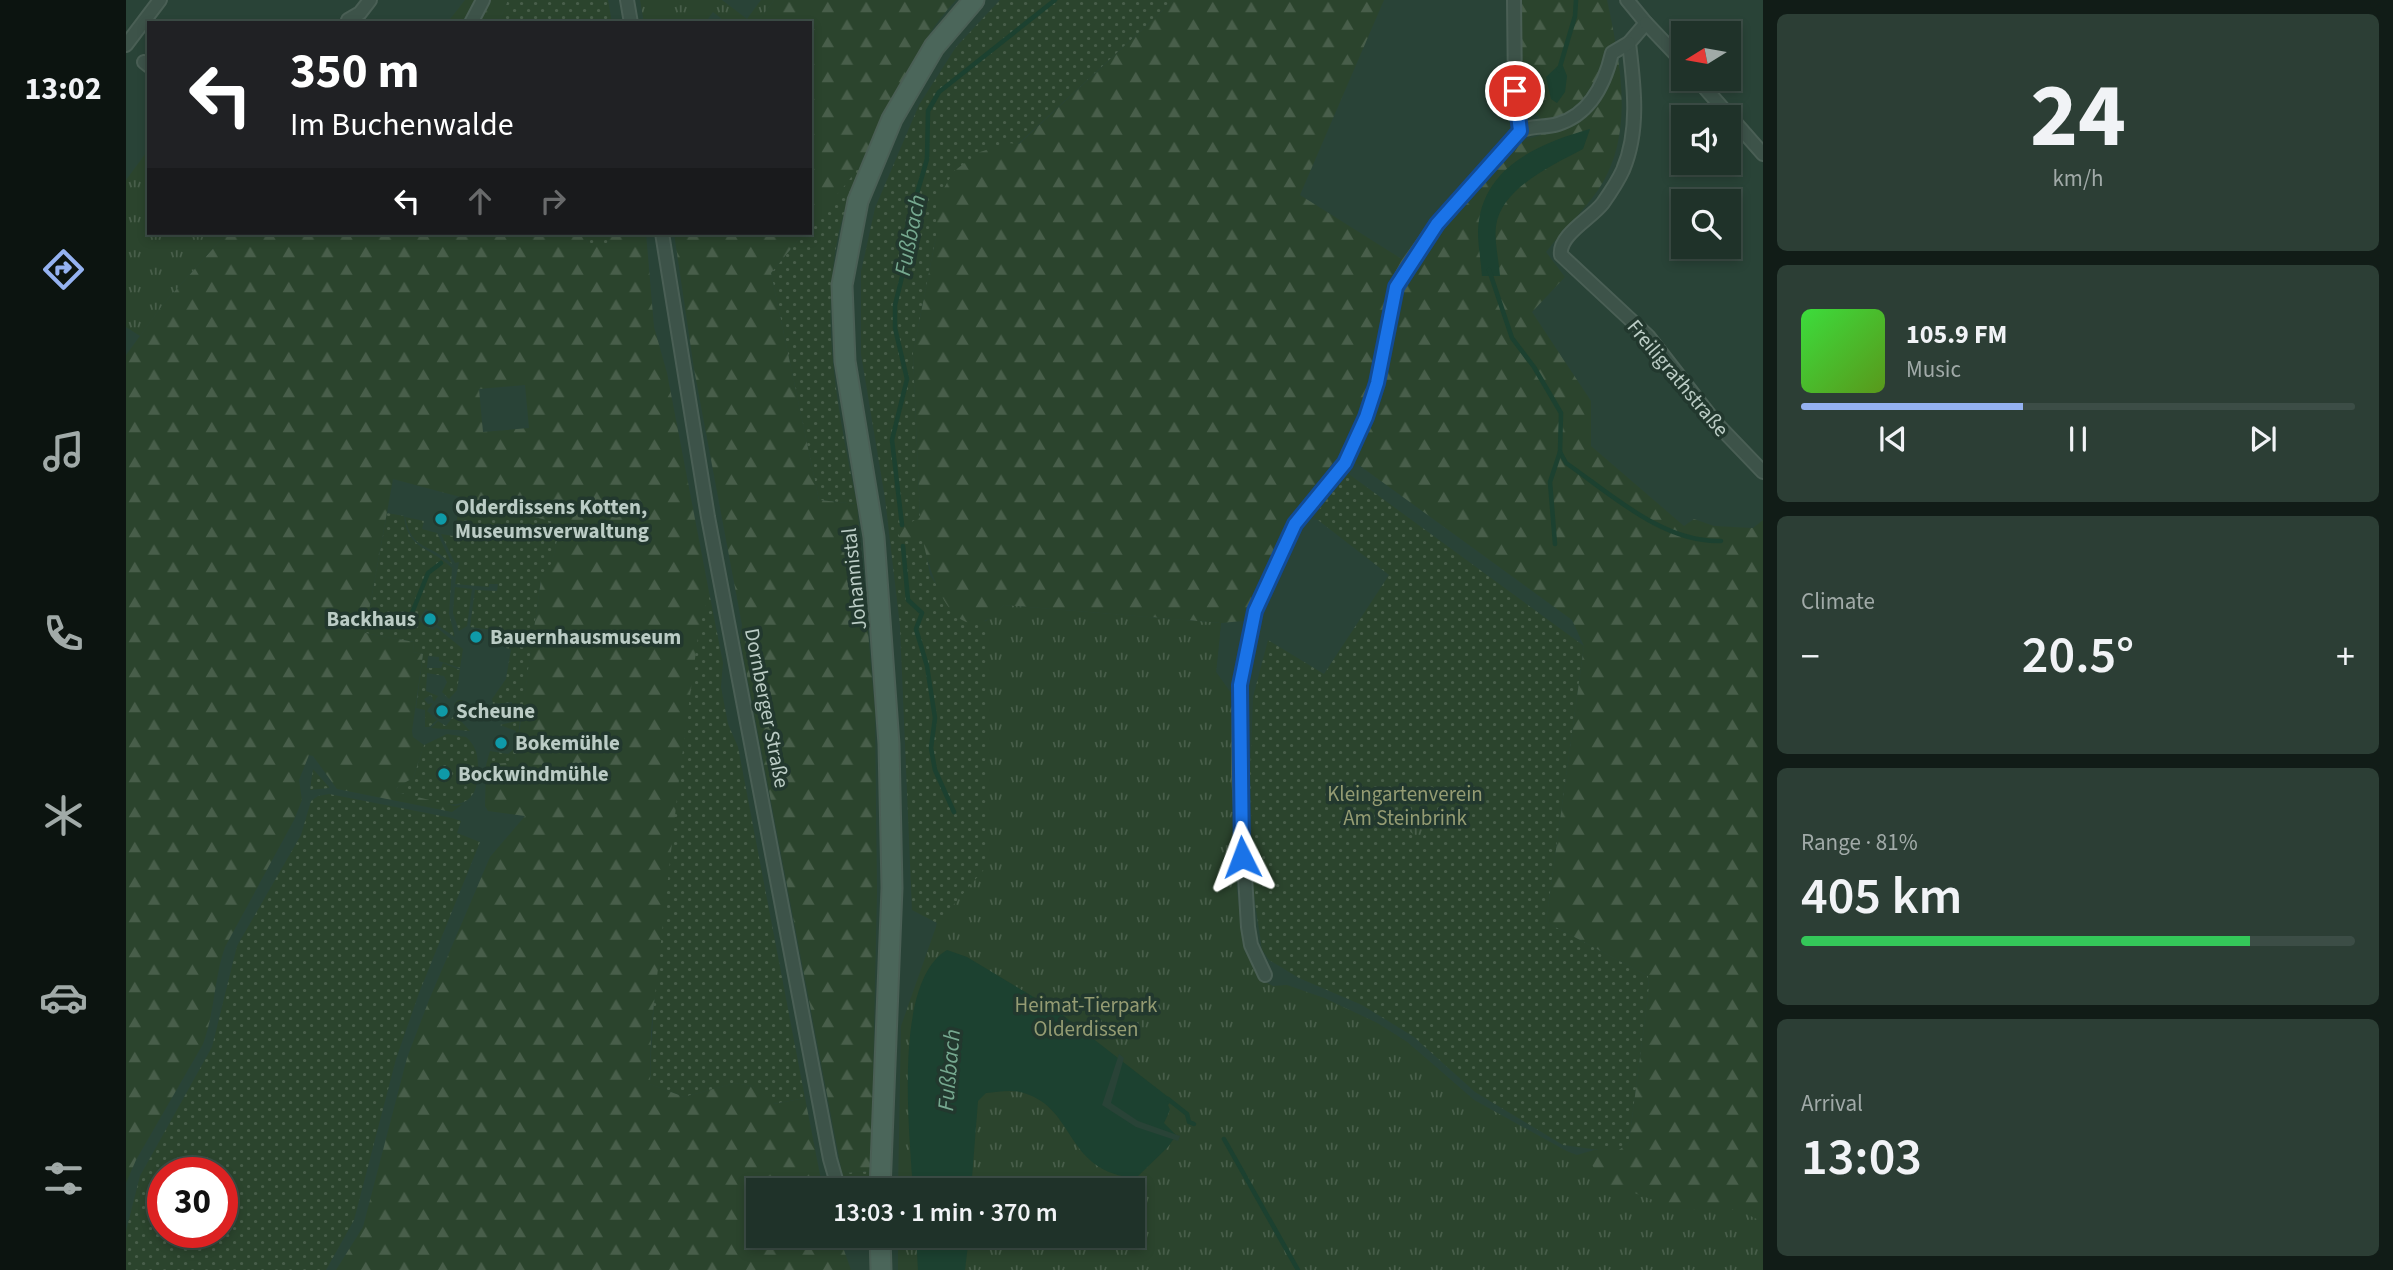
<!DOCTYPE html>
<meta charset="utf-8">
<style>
:root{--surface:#1f3229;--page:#2c3e35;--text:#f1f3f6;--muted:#a1aaa8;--line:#3c4d46;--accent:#95b2f1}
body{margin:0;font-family:"Source Sans 3",sans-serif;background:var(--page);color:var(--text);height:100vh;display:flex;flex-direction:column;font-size:26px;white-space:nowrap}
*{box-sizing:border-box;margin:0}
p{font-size:23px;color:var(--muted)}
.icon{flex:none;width:38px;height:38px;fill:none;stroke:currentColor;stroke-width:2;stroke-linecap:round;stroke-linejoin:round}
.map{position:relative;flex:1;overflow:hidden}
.side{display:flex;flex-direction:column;gap:14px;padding:14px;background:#111c17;width:630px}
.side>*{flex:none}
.banner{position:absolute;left:21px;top:21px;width:665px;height:214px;border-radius:0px;box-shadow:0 4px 10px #0003,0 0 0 2px var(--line);background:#202124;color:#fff;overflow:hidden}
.needle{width:46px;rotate:259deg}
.tools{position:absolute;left:1545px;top:21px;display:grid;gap:14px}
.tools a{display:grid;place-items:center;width:70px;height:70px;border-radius:0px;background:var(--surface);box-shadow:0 4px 10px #0003,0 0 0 2px var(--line);font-size:35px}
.speed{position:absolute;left:21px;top:1157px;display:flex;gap:14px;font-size:35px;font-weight:700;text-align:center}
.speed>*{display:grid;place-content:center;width:91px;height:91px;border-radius:50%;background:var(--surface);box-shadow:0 4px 10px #0003,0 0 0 2px var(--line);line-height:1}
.speed .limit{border:10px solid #d22;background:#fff;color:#111}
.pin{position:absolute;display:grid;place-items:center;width:60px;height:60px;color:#fff;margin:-30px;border:4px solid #fff;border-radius:50%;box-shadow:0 2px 7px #0007}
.me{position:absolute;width:77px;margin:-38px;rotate:357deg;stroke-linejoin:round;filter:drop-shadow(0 0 5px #0008)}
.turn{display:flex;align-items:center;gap:24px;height:147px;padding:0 28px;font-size:32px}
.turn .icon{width:91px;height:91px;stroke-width:2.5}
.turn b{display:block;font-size:49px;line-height:60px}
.lanes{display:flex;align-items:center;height:66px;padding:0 28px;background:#0003;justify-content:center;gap:35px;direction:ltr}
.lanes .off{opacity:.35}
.big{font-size:52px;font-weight:600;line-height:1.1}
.side .widget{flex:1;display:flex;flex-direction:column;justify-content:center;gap:10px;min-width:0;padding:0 24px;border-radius:10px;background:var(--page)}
.side .dial{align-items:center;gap:0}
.dial b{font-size:91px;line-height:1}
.song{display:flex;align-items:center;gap:21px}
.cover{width:84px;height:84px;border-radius:10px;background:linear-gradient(135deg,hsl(120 70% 55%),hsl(90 70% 35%))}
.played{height:7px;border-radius:4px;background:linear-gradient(90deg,var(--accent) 40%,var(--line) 40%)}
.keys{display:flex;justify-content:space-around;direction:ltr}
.heat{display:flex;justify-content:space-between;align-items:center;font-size:38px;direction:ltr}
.charge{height:10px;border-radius:5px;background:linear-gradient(90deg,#34c759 81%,var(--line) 0)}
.trip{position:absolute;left:620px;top:1178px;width:399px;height:70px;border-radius:0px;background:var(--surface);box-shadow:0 4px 10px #0003,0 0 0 2px var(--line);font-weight:600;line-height:70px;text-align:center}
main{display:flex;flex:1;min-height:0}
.tabs{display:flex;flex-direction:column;width:126px;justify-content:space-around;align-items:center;background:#0c1410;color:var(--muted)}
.tabs .icon{width:49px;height:49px}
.tabs .current{color:var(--accent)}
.tabs b{font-size:32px;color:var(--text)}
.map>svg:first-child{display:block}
.grass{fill:url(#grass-dots);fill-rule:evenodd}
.forest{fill:url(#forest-firs);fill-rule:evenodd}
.park{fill:url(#park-tufts)}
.water{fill:#1c4130}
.pier{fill:#294337}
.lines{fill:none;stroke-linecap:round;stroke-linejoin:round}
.stream{stroke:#1c4130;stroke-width:4.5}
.street-casing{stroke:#4a5f55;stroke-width:16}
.secondary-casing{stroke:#4a5f55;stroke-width:23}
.street{stroke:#3d5349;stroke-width:12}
.secondary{stroke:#4b665a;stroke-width:19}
.route-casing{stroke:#114b97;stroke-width:18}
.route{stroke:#1a73e8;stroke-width:12}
.culture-dot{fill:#0f9aa8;stroke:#22382e;stroke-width:2.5}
.labels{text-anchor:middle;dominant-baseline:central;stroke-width:7;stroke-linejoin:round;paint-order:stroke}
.street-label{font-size:21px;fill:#bbccc5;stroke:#22382e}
.poi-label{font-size:21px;font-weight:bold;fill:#bbccc5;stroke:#22382e;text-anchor:start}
.park-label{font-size:21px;fill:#959c73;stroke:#22382e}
.water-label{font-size:23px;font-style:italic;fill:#76a990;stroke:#22382e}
</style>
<main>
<nav class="tabs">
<b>13:02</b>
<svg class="icon current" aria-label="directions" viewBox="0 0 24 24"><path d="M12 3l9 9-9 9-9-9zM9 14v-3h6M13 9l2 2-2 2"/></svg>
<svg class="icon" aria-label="music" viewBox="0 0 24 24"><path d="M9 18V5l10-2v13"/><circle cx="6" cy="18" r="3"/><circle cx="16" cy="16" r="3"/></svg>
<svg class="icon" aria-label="phone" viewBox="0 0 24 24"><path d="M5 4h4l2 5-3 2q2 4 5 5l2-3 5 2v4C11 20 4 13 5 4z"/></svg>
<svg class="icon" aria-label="climate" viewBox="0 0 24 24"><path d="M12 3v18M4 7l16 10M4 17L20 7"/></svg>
<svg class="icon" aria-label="car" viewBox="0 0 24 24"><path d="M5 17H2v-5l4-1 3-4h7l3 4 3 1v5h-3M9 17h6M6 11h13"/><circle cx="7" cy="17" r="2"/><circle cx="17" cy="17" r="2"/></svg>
<svg class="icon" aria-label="filters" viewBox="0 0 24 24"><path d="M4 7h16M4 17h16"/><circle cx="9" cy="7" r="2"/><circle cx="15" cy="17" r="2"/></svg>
</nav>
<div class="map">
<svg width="1637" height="1270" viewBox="0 0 1637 1270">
<defs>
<pattern id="grass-dots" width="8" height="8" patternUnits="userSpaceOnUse" patternTransform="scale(1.75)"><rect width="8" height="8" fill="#2b442d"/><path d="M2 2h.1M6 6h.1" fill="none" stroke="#485e4a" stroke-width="1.8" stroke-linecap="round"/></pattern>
<pattern id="forest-firs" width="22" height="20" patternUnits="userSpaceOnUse" patternTransform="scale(1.75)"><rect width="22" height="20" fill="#2b442d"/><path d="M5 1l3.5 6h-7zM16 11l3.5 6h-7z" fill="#485e4a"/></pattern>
<pattern id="park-tufts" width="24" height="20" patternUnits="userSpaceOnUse" patternTransform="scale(1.75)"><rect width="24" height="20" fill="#2b442d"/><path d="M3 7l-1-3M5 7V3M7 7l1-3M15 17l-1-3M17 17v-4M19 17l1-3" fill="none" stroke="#485e4a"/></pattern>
</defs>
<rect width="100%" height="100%" fill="#294337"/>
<g class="grass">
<polygon points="382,0 482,0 486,23 372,23"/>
<polygon points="874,0 1048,0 892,144 810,202 810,237 787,353 794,518 804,575 833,618 845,621 1095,623 1090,672 1107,696 810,926 811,923 786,910 774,626 759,498 735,354 735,272 749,208 793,105 830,47"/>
<path d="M737 160C727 187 716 214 711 242 694 330 714 418 731 504L693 500 645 273 678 233H684V225Z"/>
<polygon points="458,233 486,233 481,244 462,244"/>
<polygon points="1220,472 1458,646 1420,922 1522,976 1523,988 1503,1142 1493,1150 1480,1151 1437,1145 1349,1092 1288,1037 1236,1005 1173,978 1143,960 1136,950 1127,889 1124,778 1127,697 1142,640 1198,674 1263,575 1188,517"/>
<polygon points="336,497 435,524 426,563 415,580 397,708 387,709 386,702 367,704 366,699 380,679 385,649 380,648 382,632 344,627 349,590 371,591 372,584 363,584 363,587 329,584 333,562 329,563 315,534 327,536"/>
<path d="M261 513 278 516C282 551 304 546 326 568L323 614 329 637 311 625 315 619 300 609 292 620 307 630 310 627 337 649 334 668 313 661V657L302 656 301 668H315L317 663 334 670 331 690 323 699 316 692 321 682 318 676 301 673 300 691 312 696 308 702 305 695 298 699 302 704 307 703 301 711 311 720 303 727H299V710L290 708 297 654 287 652 288 642 239 633Z"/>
<path d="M279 517 298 521 296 529 311 533 326 564C305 543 286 552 279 517Z"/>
<polygon points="329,587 346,589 341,626 333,631 327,613"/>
<path d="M583 592 597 663 595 687 602 724 612 747 679 1098 647 1104 626 1086 609 1083 558 1097 524 1084C527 969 543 853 558 739 565 691 565 637 583 592Z"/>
<polygon points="332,700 337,700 339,708 334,720 344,731 305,728 312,721 320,726 332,710 328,704"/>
<polygon points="394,720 389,763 360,765 364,751 382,754 389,748 390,731 374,725"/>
<path d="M321 734 340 737C351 747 352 756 352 771 352 824 304 800 270 792L271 787 287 778 298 745Z"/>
<polygon points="187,769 203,787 203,788 184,790"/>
<path d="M203 794 326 818 335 821 331 833 354 842 293 993 270 1059 228 1220 200 1270H0V1231L14 1176 86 1047 111 946 175 835 185 801 192 796ZM37 1172H96V1232H37Z"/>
<polygon points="745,1171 745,1190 722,1190 716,1173"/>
</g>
<g class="forest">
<polygon points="339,0 382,0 372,23 321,23"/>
<path d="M648 0H830C789 44 766 105 738 157 725 182 702 204 684 225V23H631Z"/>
<path d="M1048 0H1258L1174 195 1290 268 1339 198 1389 143 1415 135 1413 116 1399 108 1395 93 1392 0H1481C1494 61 1510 134 1472 190 1457 212 1436 231 1420 252L1439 277 1406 312 1465 401V446L1558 526 1568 519 1588 526 1627 528 1637 520V1255L1568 1210 1552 1209 1532 1270 1156 985 1198 998 1251 1023 1281 1042 1348 1100 1429 1147 1451 1155 1468 1150H1493L1503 1142 1523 988 1522 976 1420 922 1458 646 1446 620 1215 452 1164 520 1117 621 1095 623 878 605C873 609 868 616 862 619 823 642 802 565 797 541H774L772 530 794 517 787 353 810 237V202L828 171 854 152 882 143 893 144Z"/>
<path d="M101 233H458L462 244H481L486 233H520L528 327 541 373 583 592 573 629 554 771 525 1031 524 1084 558 1097 609 1083 626 1086 648 1104 679 1098 697 1190H632V1236H713L725 1270H210L237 1227 281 1058 303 1000 364 857 399 816 362 811 359 806 360 765 389 762 415 580 426 562 435 524 267 479 239 633 288 642 287 652 297 654 286 731 287 737 298 745 287 778 271 787 270 792 329 806 337 804 326 812 211 789 187 756 183 755 173 780 176 800 168 820 99 947C88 978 89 1012 77 1044L10 1160 0 1183V355L38 303ZM399 385 403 428 357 432 353 389Z"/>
<polygon points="548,233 678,233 645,273 693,500 731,504 749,712 751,892 745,1171 716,1173 614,639 616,625 568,369"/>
</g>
<g class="park">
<polygon points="514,0 596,0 621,19 635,0 648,0 631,23 601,23 587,12 579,23 518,23"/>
<polygon points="20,153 23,155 23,233 101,233 38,303 14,336 0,327 0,180"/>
<polygon points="878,605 1095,623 1090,672 1107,696 1107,801 1111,891 1119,952 1138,981 1147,986 1161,985 1198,998 1251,1023 1281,1042 1348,1100 1466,1165 1479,1185 1495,1188 1551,1209 1612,1210 1637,1222 1637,1270 772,1270 772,1236 1006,1236 1006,1190 772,1190 775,1026 811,924 861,866 863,731 860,716 860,621"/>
<polygon points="1280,813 1303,828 1295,839 1272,824"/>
</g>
<g class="water">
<polygon points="1433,65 1437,66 1441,76 1439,92 1431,103 1425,99 1420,77"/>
<path d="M1464 129 1457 149C1427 165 1375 188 1370 226 1368 241 1373 261 1374 276H1356C1355 261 1352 246 1352 232 1354 168 1411 144 1464 129Z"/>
<path d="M821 950 841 957 934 1013 1046 1100 1042 1105 1044 1110 1038 1123 1050 1135 1042 1147 1010 1178C938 1172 951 1109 898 1093 886 1089 872 1092 860 1093L852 1101 845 1190H787C784 1135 766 982 821 950Z"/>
<polygon points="790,1236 843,1236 839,1270 792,1270"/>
</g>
<polygon class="pier" points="993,1054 998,1058 985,1103 1012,1121 1054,1136 1052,1141 1010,1127 976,1105"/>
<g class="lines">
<g class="stream">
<polyline points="1433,70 1449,16 1450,0"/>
<path d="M1363 270 1386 338 1408 367 1435 413 1434 452 1440 463C1485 494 1537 543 1595 541"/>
<polyline points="776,525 766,440 781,379 769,328 769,305 779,265 781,228 801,159 802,111 813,92 929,0"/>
<polyline points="1429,544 1424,482 1434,452"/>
<polyline points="777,546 782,600 796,613 790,629 801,666 809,718 805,748 809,770 828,812"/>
<polyline points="282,623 302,573 315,563"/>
<polyline points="1042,1099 1061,1114 1063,1122 1068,1124"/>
<polyline points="1098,1139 1172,1270"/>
</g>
<g class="street-casing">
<g id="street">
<polyline points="501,0 505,23"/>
<polyline points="1388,0 1389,91 1394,131"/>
<path d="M1501 0 1520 23 1503 43C1508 85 1514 130 1497 170 1492 181 1484 193 1477 203 1466 218 1432 235 1435 255L1522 336 1589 422 1637 472"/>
<polyline points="222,20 234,13 244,0"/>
<polyline points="345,23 357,0"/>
<polyline points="1520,23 1558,63"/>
<polyline points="0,45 34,0"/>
<polyline points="18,62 23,66"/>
<polyline points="1571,79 1637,154"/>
<polyline points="536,233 582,517 704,1159 713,1190"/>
<path d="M1139 975 1125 945 1122 927 1113 774 1114 685 1129 611 1169 524 1219 463 1240 417 1251 383 1270 287 1282 265 1311 224 1394 131C1407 125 1419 128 1432 124 1465 114 1479 83 1486 53L1503 43"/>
<polyline points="736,1236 754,1238"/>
</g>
</g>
<g class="secondary-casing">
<g id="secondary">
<polyline points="754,1190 766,888 763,744 748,537 719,361 716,285 732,201 766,119 808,47 848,0"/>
<polyline points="754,1236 755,1270"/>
</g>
</g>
<use href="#street" class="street"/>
<use href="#secondary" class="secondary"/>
</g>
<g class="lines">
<g class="route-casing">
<polyline id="route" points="1116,857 1114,685 1129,611 1169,524 1219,463 1240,417 1251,383 1270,287 1311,224 1394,131 1389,91"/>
</g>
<use href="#route" class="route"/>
</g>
<g class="culture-dot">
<circle cx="315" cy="519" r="7"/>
<circle cx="304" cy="619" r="7"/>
<circle cx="350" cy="637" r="7"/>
<circle cx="316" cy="711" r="7"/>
<circle cx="375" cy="743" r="7"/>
<circle cx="318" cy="774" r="7"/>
</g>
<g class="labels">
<g class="street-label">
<text transform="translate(1552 378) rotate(50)">Freiligrathstraße</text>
<text transform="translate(728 579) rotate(-96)">Johannistal</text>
<text transform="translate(641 708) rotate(79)">Dornberger Straße</text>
</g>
<g class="poi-label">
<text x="329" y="507">Olderdissens Kotten,<tspan x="329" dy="24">Museumsverwaltung</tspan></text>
<text x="290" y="619" text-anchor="end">Backhaus</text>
<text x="364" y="637">Bauernhausmuseum</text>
<text x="330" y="711">Scheune</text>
<text x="389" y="743">Bokemühle</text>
<text x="332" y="774">Bockwindmühle</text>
</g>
<g class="park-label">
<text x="1279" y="794">Kleingartenverein<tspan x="1279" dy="24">Am Steinbrink</tspan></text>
<text x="960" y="1005">Heimat-Tierpark<tspan x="960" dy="24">Olderdissen</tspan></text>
</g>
<g class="water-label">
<text transform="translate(784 235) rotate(-79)">Fußbach</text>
<text transform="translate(823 1070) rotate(-85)">Fußbach</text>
</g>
</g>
</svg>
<div class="tools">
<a><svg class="needle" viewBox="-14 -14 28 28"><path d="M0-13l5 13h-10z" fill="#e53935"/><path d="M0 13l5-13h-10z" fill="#a1aaa8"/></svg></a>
<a><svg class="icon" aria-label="sound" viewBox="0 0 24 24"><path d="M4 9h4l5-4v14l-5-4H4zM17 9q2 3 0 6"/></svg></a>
<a><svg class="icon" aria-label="search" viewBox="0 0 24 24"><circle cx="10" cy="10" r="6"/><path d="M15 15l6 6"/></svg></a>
</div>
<div class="speed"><div class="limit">30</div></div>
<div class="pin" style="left:1389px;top:91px;background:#d93025"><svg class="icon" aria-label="arrive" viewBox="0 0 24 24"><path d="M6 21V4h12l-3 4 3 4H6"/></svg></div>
<svg class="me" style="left:1116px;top:857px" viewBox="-20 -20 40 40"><path d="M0-17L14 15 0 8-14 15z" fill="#1a73e8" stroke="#fff" stroke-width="4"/></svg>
<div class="trip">13:03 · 1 min · 370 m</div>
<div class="banner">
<div class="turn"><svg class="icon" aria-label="left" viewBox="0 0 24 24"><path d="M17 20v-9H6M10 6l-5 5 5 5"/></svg><div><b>350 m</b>Im Buchenwalde</div></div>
<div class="lanes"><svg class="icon" aria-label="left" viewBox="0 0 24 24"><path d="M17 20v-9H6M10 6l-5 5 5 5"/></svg><svg class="icon off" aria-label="ahead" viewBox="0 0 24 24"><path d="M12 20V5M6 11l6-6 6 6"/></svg><svg class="icon off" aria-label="right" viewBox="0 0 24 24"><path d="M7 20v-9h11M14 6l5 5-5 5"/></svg></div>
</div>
</div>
<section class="side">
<div class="widget dial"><b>24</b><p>km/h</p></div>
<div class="widget">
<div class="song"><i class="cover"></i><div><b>105.9 FM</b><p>Music</p></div></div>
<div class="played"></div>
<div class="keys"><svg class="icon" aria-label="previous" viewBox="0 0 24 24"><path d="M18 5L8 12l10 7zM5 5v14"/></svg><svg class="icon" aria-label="pause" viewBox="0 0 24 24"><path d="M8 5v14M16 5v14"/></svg><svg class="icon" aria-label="next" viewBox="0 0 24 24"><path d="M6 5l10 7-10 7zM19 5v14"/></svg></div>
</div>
<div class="widget"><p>Climate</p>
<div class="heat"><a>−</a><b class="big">20.5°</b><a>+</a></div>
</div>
<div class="widget"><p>Range · 81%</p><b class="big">405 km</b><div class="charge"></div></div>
<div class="widget"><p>Arrival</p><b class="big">13:03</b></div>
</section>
</main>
